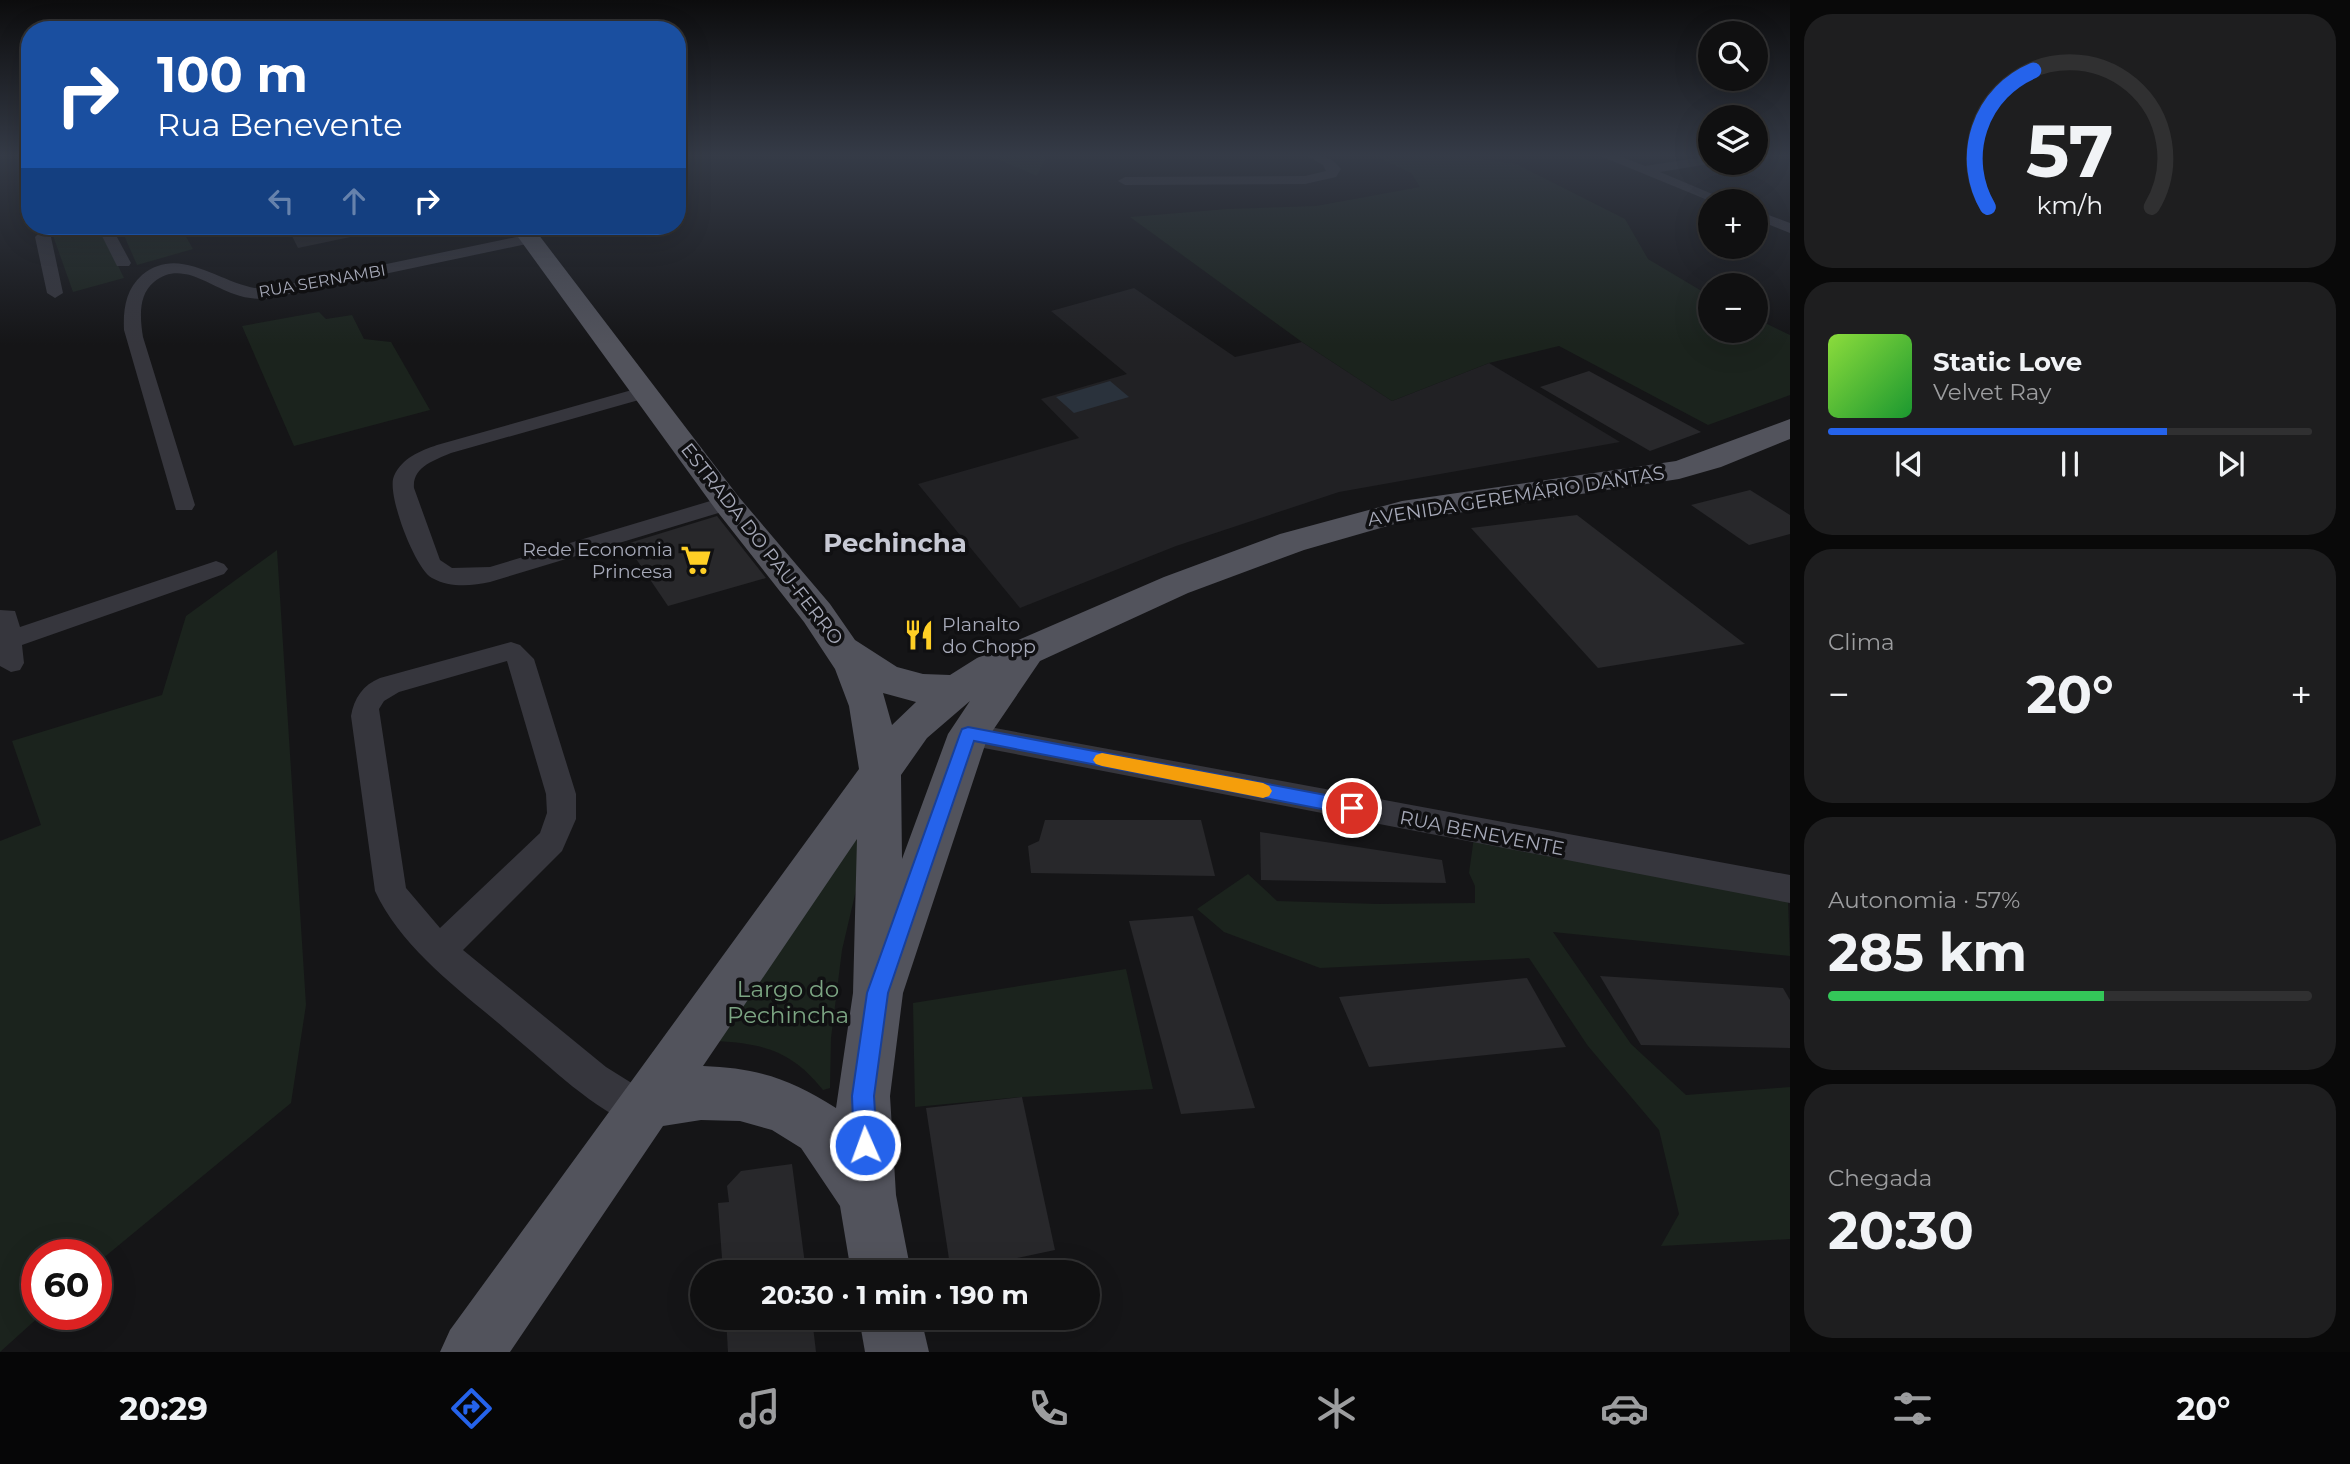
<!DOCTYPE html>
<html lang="pt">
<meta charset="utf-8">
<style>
:root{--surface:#101011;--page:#1e1e1f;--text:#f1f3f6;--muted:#9c9d9f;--line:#303031;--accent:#2563eb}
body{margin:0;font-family:Montserrat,sans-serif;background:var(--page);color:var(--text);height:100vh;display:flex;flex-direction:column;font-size:26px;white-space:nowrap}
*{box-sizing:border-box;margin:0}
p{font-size:23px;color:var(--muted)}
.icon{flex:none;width:38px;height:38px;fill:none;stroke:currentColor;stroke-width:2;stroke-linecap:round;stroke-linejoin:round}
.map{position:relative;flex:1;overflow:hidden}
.details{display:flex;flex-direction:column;gap:14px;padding:14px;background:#090909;width:560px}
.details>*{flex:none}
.banner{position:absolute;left:21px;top:21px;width:665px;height:214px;border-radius:28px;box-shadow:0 7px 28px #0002,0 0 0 2px var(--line);background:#1a4fa0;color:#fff;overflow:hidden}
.controls{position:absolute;left:1698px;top:21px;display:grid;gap:14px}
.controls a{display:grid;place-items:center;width:70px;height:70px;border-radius:50%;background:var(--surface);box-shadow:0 7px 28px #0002,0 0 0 2px var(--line);font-size:35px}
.speed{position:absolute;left:21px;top:1239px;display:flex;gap:14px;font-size:35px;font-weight:700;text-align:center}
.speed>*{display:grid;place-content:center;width:91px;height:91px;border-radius:50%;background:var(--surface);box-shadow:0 7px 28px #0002,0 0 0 2px var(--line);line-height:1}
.speed .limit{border:10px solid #d22;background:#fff;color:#111}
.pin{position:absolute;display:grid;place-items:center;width:60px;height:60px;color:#fff;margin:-30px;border:4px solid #fff;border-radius:50%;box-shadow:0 2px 7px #0007}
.me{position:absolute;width:77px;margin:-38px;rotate:358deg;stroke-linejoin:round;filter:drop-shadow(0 0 5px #0008)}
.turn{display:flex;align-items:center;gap:24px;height:147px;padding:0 21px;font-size:32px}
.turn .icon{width:91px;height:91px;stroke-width:2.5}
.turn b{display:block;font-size:49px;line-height:60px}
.lanes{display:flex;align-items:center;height:66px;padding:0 21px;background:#0003;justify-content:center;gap:35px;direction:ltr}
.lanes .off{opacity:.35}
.big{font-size:52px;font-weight:700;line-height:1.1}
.details .widget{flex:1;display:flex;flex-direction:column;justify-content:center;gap:10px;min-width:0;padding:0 24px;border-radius:28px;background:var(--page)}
.details .dial{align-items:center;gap:0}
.dial svg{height:182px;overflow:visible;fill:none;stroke:var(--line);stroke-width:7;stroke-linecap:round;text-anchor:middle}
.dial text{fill:var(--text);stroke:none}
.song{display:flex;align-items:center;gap:21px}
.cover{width:84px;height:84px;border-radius:10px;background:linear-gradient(135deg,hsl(90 70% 55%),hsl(130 70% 35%))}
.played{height:7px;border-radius:4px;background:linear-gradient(90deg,var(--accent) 70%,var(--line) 70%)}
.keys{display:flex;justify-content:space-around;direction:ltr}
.heat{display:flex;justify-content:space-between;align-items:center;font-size:38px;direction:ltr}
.charge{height:10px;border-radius:5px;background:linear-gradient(90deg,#34c759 57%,var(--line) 0)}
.trip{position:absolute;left:690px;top:1260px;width:410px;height:70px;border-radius:35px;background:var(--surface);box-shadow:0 7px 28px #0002,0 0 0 2px var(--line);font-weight:700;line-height:70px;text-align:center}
.tabs{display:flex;height:112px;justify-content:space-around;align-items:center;background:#060607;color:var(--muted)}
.tabs .icon{width:49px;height:49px}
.tabs .active{color:var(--accent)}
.tabs b{font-size:32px;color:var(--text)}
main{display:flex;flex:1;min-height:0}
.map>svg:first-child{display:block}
.built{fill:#212124}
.green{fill:#1b231d}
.water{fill:#2a323c}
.building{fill:#28282b}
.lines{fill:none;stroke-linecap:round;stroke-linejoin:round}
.minor{fill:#36363d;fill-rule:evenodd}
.primary{fill:#52535c;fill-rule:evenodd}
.route{fill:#2563eb;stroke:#184099;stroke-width:2}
.slow{fill:#f59e0b}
.labels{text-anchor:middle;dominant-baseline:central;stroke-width:7;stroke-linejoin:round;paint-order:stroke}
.far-street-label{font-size:16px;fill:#a6a9b8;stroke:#101012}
.street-label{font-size:19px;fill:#a6a9b8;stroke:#101012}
.poi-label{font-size:19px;fill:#a6a9b8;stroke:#101012;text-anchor:end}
.near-park-label{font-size:23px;fill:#7ca583;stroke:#101012}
.district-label{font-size:26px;font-weight:bold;fill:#c7c9d4;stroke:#101012}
</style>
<main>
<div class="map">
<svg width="1790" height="1352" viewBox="0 0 1790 1352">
<rect width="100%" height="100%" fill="#151517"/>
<polygon class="built" points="1134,288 1235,357 1302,342 1392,401 1489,363 1620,442 1339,492 1176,546 1020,608 918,484 1079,438 1041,399 1127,374 1051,311"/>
<g class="green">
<polygon points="988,155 1047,155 1037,176"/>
<polygon points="1373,155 1455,155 1516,164 1625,219 1648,259 1710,296 1710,331 1755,331 1755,318 1790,335 1790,395 1708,425 1559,346 1489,363 1392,401 1302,342 1130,217 1227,209 1316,206 1420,187 1411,173"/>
<polygon points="68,226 99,226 124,278 73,292 51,230"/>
<polygon points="120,226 180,226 193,249 137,265"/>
<polygon points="319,312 326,319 352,315 364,339 391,342 430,410 294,446 242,326"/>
<polygon points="277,550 306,1005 291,1103 96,1264 96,1255 37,1255 37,1314 42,1314 0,1352 0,841 41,825 12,741 162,695 186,616"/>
<path d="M857 831 868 839 842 950 831 1038 830 1088 823 1090C792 1051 765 1044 717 1041Z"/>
<polygon points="1474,837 1788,900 1790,956 1553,932 1631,1044 1686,1095 1790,1087 1790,1239 1661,1246 1679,1214 1659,1130 1588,1046 1529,958 1320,968 1224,932 1197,909 1248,874 1277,901 1378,904 1475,903 1475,886 1469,873"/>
<polygon points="1126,969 1153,1089 1022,1097 915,1107 913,1003"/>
</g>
<polygon class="water" points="1110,381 1129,397 1074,413 1056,397"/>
<g class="building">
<polygon points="287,226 359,226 360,235 298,248"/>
<polygon points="1589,371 1701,432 1650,451 1540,387"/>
<polygon points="1750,490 1790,515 1790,534 1749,545 1691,505"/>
<polygon points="1577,515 1745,644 1598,668 1471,528"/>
<polygon points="717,516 766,578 668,606 626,544"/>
<polygon points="1045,820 1201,820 1215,876 1031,873 1028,846 1039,841"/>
<polygon points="1260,832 1442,860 1446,883 1261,880"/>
<polygon points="1193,916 1255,1108 1181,1114 1129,921"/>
<polygon points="1600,976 1783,988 1790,1000 1790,1048 1641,1045"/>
<polygon points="1527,978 1566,1047 1369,1067 1339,997"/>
<polygon points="1022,1097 1055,1250 951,1272 926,1108"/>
<polygon points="792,1164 806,1272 723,1272 718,1203 729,1202 727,1186 741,1171"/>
<polygon points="726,1318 812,1318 816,1352 728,1352"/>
</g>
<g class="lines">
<g class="minor">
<path d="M1306 155C1322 155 1331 156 1341 169L1336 177 1305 184 1125 185 1118 181 1125 177 1305 176 1326 171 1323 165Z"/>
<polygon points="1598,155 1617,155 1645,166 1710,156 1710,163 1715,163 1660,172 1729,201 1710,201"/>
<polygon points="1755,210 1790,223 1790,233 1755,219"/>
<polygon points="47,226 67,226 51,237 63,293 55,298 47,293 35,237"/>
<polygon points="97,226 111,226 131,263 129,266 117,266"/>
<path d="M531 234 539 239 536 242 266 299C255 299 244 298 234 294 208 285 180 260 154 282 138 295 140 318 143 337L195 505 192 510H176L124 330C123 309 126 289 142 275 182 242 224 289 266 289Z"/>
<path d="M646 386 653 388 656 392 653 396 451 453C435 460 412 467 414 488L440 560 452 568 490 567 727 496 735 498 738 503 735 508 490 582C472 586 450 588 432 578 415 569 386 493 394 476 402 458 420 451 437 445Z"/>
<polygon points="216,561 224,564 228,569 224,574 22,645 24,663 20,670 11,672 0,666 0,610 15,611 20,627"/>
<path d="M511 642 520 645 534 659 576 794V819L562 851 463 950 606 1067 654 1097 660 1110 654 1123 641 1129C591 1108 552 1068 511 1034 463 992 403 951 375 891L351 716C354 698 363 685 380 678ZM507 661 546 794 547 813 540 833 440 928 406 888 379 709 384 701 399 692Z"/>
<polygon points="968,723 1790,875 1790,903 968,745 958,742 954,734 958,726"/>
</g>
<g class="primary">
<path d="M510 226H532L738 496 830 604 855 640 897 667 923 674 950 675 977 658 1164 577 1280 534 1402 501 1676 461 1790 419V439L1721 467 1679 479 1405 521 1304 550 1188 593 1040 661 987 739 903 993 890 1096 896 1195 911 1272H851L840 1206 801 1148 772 1130 740 1121 701 1120 663 1126 510 1352H440L450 1330 859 769 849 706 835 669 804 622 716 510ZM883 693 916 702 892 725ZM970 701 948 734 902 859 901 775 927 738ZM857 839 853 993 836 1108C791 1079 757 1068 703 1066Z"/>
<polygon points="859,1318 921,1318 929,1352 865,1352"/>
</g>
</g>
<linearGradient id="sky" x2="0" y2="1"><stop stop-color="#0c0c0d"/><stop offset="0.45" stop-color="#353b47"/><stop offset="1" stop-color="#353b47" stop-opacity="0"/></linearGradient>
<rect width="1790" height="345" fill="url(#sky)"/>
<polygon class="route" points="968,727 1352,800 1359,803 1361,808 1359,813 1352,815 974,741 888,993 874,1096 877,1145 873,1154 865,1157 857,1154 854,1145 852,1096 867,993 960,734 962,729"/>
<polygon class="slow" points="1102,753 1263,783 1269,786 1272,791 1269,796 1263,798 1102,766 1096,764 1093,760 1096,755"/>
<defs>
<g id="supermarket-bare" transform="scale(2.415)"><path d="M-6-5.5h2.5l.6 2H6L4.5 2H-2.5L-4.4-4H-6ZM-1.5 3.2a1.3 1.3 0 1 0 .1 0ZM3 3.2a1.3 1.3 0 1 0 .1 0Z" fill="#ffcf25" stroke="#101012" stroke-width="2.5" paint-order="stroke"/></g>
<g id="restaurant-bare" transform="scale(2.415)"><path d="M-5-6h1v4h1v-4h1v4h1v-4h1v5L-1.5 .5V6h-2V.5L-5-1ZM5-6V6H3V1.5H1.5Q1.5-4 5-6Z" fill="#ffcf25" stroke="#101012" stroke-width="2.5" paint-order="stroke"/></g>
</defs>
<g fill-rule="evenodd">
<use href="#supermarket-bare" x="696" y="560"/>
<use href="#restaurant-bare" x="919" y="635"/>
</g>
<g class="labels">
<g class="far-street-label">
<text transform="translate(322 281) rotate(-10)">RUA SERNAMBI</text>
</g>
<g class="street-label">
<text transform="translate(1516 496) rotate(-9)">AVENIDA GEREMÁRIO DANTAS</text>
<text transform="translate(762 544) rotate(52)">ESTRADA DO PAU-FERRO</text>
<text transform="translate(1482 833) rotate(11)">RUA BENEVENTE</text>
</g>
<g class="poi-label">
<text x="673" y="549">Rede Economia<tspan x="673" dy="22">Princesa</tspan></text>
<text x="942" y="624" text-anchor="start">Planalto<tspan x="942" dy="22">do Chopp</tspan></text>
</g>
<g class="near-park-label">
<text x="788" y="989">Largo do<tspan x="788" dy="26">Pechincha</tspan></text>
</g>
<g class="district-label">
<text x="895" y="543">Pechincha</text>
</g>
</g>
</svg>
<div class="controls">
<a><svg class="icon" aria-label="search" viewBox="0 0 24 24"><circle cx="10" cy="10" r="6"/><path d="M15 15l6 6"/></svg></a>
<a><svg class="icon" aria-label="layers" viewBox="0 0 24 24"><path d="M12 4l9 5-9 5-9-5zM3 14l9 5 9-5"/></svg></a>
<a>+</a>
<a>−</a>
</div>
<div class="speed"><div class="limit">60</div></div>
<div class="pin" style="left:1352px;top:808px;background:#d93025"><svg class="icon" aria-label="arrive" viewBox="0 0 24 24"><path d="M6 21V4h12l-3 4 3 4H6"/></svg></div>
<svg class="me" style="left:865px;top:1145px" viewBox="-20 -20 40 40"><circle r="17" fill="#2563eb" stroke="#fff" stroke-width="3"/><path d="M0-11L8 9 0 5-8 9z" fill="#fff"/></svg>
<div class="trip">20:30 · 1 min · 190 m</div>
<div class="banner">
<div class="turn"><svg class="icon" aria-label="right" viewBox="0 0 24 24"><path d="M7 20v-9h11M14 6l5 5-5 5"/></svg><div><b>100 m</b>Rua Benevente</div></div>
<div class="lanes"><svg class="icon off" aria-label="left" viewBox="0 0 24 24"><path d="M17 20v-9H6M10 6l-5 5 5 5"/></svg><svg class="icon off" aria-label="ahead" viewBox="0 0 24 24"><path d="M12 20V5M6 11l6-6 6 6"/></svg><svg class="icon" aria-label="right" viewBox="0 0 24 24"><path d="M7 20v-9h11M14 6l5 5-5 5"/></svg></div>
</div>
</div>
<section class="details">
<div class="widget dial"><svg viewBox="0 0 100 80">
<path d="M14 69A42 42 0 1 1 86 69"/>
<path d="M14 69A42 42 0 0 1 34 9" stroke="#2563eb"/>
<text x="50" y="56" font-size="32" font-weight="700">57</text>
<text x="50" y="72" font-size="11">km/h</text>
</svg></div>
<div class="widget">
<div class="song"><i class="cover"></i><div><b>Static Love</b><p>Velvet Ray</p></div></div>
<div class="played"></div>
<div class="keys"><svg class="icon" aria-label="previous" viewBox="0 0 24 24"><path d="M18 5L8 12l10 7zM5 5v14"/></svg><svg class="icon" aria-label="pause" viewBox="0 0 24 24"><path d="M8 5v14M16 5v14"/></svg><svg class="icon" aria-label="next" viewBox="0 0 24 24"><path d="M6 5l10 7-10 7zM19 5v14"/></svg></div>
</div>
<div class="widget"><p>Clima</p>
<div class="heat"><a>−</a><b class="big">20°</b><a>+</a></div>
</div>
<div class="widget"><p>Autonomia · 57%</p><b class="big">285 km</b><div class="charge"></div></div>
<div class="widget"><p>Chegada</p><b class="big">20:30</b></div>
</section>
</main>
<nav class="tabs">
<b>20:29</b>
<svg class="icon active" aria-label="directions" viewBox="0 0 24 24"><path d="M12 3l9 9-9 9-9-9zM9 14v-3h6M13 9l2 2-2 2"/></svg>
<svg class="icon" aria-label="music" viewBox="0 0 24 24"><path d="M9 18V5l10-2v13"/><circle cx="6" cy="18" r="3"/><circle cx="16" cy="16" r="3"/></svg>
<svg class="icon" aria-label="phone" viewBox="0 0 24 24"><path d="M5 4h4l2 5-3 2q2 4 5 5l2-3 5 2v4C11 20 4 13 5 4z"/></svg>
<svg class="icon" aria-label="climate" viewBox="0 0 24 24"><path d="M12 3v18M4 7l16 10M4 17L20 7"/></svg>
<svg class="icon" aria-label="car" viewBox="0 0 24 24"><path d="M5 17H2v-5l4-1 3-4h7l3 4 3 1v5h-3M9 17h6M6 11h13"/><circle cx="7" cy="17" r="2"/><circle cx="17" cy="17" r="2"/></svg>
<svg class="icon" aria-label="filters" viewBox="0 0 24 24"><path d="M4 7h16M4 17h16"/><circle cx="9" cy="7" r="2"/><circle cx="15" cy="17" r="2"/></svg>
<b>20°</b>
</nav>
